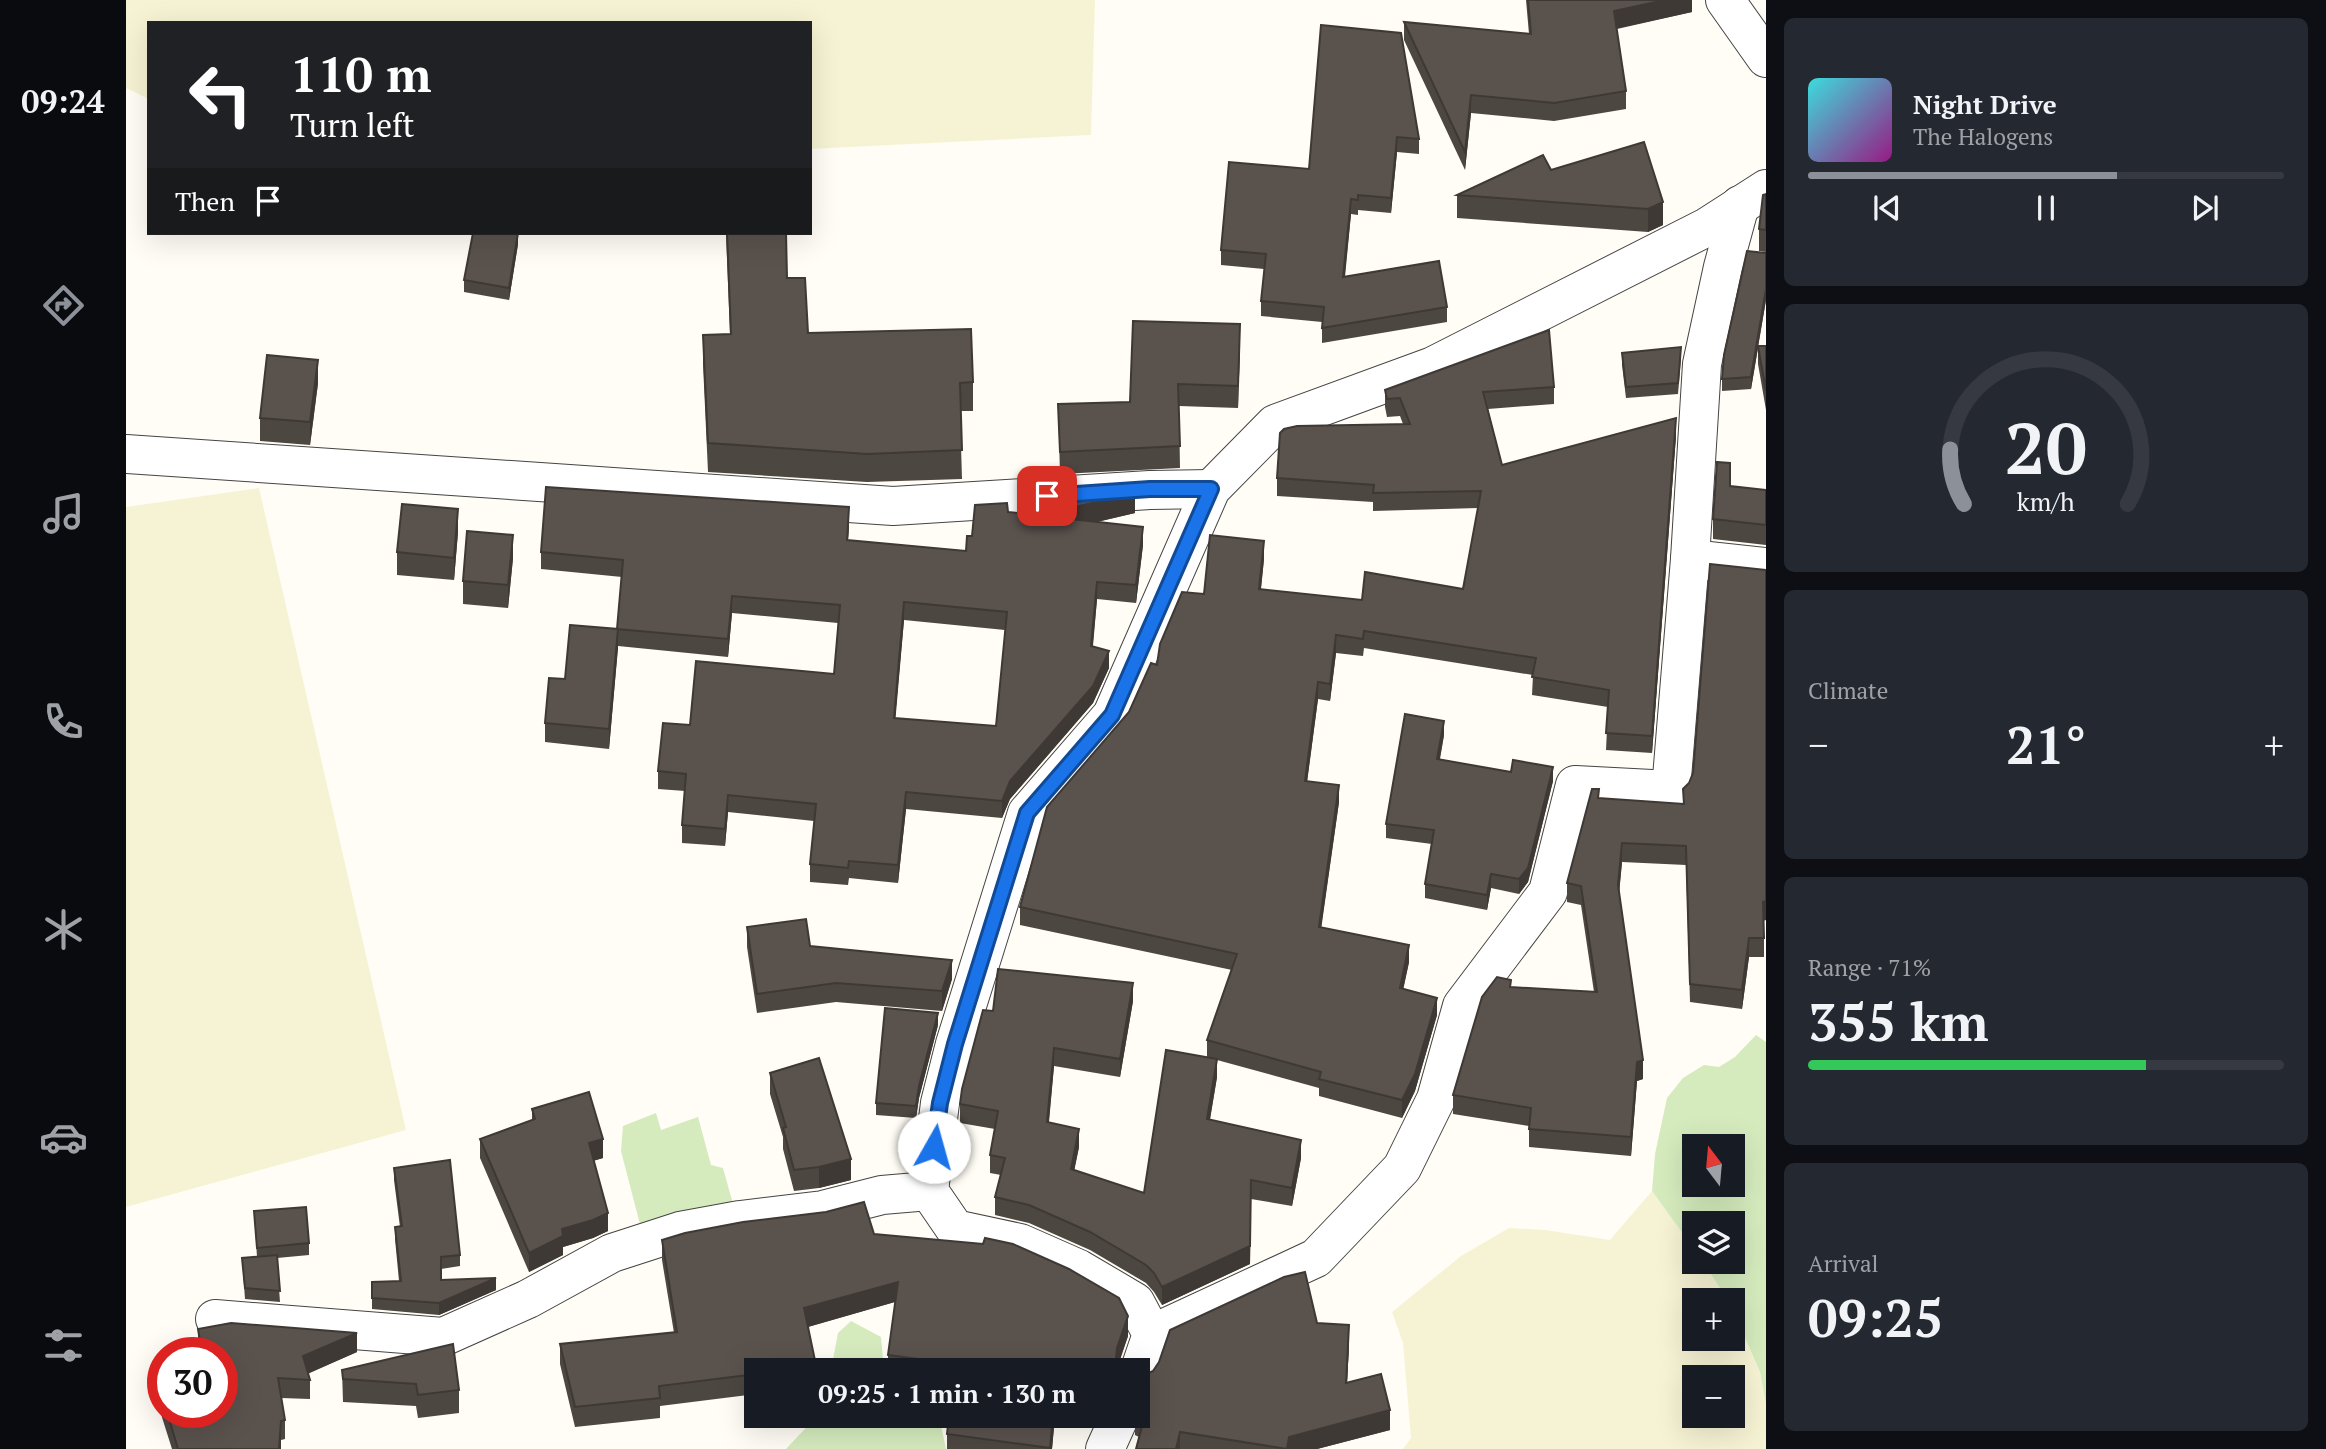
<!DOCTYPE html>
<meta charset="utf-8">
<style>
:root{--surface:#171b24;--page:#242831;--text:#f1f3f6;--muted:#9ea1a6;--line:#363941;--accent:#8c9099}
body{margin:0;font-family:"PT Serif",serif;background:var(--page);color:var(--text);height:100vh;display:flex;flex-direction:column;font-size:26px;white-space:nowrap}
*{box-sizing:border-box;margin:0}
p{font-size:23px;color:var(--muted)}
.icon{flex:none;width:38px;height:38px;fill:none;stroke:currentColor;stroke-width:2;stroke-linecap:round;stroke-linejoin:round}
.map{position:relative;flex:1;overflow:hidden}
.side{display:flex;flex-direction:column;gap:18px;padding:18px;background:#0d0f14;width:560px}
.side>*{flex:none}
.banner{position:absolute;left:21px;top:21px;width:665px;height:214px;border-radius:0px;box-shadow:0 7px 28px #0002;background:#202124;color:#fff;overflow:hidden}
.needle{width:46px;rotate:344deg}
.controls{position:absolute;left:1556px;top:1134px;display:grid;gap:14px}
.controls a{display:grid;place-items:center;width:63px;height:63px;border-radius:0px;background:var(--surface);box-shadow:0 7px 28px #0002;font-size:35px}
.speed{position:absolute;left:21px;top:1337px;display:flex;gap:14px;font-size:35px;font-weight:700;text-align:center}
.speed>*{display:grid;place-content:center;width:91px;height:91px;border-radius:50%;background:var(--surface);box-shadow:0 7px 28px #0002;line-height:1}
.speed .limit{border:10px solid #d22;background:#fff;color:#111}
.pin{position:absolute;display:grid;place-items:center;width:60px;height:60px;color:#fff;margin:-30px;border-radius:14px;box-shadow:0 4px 10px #0006}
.me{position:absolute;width:77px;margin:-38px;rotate:7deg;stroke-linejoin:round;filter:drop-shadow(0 0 5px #0008)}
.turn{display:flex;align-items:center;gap:24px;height:147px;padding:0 28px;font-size:32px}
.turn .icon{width:91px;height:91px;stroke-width:2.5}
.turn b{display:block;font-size:49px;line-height:60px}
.then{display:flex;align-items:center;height:66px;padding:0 28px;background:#0003;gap:14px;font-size:26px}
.big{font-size:52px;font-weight:600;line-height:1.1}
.side .card{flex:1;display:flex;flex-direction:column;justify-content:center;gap:10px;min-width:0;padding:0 24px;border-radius:10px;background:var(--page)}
.side .dial{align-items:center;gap:0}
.dial svg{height:182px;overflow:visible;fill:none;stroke:var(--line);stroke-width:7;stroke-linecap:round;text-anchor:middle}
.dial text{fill:var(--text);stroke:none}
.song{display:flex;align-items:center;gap:21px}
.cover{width:84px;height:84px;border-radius:10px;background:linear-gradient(135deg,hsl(180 70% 55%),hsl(310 70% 35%))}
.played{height:7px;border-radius:4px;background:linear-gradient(90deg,var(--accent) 65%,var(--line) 65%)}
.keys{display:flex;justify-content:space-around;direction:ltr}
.heat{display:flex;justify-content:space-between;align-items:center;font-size:38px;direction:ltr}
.charge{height:10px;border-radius:5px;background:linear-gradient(90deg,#34c759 71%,var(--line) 0)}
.trip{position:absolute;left:618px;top:1358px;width:406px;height:70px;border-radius:0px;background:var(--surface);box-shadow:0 7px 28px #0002;font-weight:600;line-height:70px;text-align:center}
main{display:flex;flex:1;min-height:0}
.tab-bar{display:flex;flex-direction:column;width:126px;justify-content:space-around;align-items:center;background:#090b0e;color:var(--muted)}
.tab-bar .icon{width:49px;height:49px}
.tab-bar .selected{color:var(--accent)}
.tab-bar b{font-size:32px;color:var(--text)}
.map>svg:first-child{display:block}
.farmland{fill:#f6f3d4;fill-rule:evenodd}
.green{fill:#d5ebbd;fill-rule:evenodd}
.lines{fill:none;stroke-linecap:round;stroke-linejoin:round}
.minor-casing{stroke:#444;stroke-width:40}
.minor{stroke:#fff;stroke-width:38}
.wall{fill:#4d4742;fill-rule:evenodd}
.shaded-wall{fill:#3f3936}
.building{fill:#5a524d;stroke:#3f3936;stroke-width:2;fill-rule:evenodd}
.route-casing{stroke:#114b97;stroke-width:18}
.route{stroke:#1a73e8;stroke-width:12}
</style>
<main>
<nav class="tab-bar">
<b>09:24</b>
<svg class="icon selected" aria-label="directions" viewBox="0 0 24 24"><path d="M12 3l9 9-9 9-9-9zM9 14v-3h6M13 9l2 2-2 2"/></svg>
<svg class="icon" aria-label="music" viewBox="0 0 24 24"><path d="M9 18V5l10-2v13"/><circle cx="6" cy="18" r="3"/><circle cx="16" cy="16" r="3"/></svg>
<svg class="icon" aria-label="phone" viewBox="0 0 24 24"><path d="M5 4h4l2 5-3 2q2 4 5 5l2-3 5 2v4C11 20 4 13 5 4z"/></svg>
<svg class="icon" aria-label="climate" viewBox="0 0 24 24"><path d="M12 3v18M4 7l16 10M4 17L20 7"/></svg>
<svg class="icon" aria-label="car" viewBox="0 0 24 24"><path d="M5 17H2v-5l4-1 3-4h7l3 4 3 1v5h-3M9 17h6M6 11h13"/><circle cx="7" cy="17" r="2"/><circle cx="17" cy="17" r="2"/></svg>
<svg class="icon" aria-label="filters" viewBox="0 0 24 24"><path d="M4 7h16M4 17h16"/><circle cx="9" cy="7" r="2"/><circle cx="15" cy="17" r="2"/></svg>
</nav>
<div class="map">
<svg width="1640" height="1449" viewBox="0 0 1640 1449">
<rect width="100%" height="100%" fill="#fffdf5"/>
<g class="farmland">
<polygon points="0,0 969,0 965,135 684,149 684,23 23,23 23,99 0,88"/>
<polygon points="133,488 280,1130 0,1207 0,507"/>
<path d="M1526 1191 1568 1249V1262H1577L1602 1300H1568V1339H1606L1607 1310 1634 1372 1640 1404V1449H1277L1285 1438 1277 1343 1266 1312 1335 1256 1383 1228 1419 1230 1484 1240ZM1568 1377H1606V1416H1568Z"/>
</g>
<g class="green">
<path d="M1630 1035 1640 1042V1404L1634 1372 1607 1310 1606 1300H1602L1577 1262H1606V1223H1568V1249L1526 1191 1529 1154 1541 1098 1557 1078 1578 1065 1593 1067 1609 1057ZM1568 1146H1606V1185H1568Z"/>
<polygon points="530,1113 535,1130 572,1117 585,1165 597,1168 607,1204 516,1232 495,1151 497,1126"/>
<polygon points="725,1321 755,1337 758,1370 705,1370 712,1333"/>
<polygon points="691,1416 813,1416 820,1449 660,1449"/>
</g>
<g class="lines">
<g class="minor-casing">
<g id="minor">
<polyline points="1599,0 1640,58"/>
<polyline points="0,454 767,506 1024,490 1085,489"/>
<polyline points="1564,559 1640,567"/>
<polyline points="89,1319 317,1337 402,1299 486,1253 554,1231 614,1220 697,1210 756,1195 803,1191"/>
<polyline points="1026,1334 1190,1258 1276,1168 1310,1099 1336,1006 1422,892 1449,785 1545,790 1564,559 1576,364 1597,267 1614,205"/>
<polyline points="1012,1375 1026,1334 1009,1302 953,1269 894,1243 829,1229 803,1191 814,1103 829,1044 901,813 986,715 1085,489 1149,424 1307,366 1581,227 1640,189"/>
<polyline points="979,1449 994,1416"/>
</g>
</g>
<use href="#minor" class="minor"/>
</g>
<g class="wall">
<polygon points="1400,0 1566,0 1566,12 1491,29 1500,91 1500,109 1428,121 1345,113 1339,170 1278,40 1278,22 1403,34"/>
<polygon points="1195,25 1293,139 1293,154 1271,152 1265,213 1232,210 1232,215 1225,214 1219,277 1321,307 1321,322 1196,343 1196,322 1135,316 1135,301 1138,269 1095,265 1095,250 1183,169"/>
<polygon points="1425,170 1537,202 1537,225 1522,232 1331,218 1331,195"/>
<polygon points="1640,194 1640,252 1633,251 1633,229"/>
<polygon points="600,233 660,233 661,278 682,333 847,382 847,411 834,411 836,479 741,482 582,472 577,364 577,335 604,334"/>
<polygon points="392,244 383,300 338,292 338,280"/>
<polygon points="1640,300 1632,346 1640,346 1640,410 1632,364 1632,348 1625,389 1596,391 1596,379"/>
<polygon points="1114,346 1112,408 1053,406 1054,468 934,474 932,404 1004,402"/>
<polygon points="1496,353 1555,359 1552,394 1500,398 1496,365"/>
<polygon points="192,383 184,445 134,441 134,418"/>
<polygon points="1428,387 1428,404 1362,409 1376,465 1550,436 1526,753 1480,750 1482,707 1406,695 1407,675 1238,648 1237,656 1210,653 1204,701 1192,699 1181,781 1213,802 1195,927 1283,962 1277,989 1311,1015 1289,1091 1276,1118 1193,1096 1193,1088 1091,1060 1091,1077 1084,1119 1175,1158 1166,1206 1125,1199 1124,1264 1036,1305 1028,1292 1020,1283 964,1250 903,1223 869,1215 869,1197 875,1175 864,1173 864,1155 869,1129 834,1123 834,1104 867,1011 1007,1001 994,1077 928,1066 923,1122 953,1147 948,1170 1018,1193 1081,1057 1081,1040 1106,970 894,925 894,907 1003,712 1031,665 1078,594 1138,559 1135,589 1236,600 1337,589 1352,508 1247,511 1247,502 1151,496 1151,478 1277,424 1274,416 1261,417 1259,407 1259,390"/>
<polygon points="1604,486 1640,490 1640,545 1587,539 1587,519"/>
<path d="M936 498 1009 513 971 522 1017 545 1010 603 971 599 967 646 983 668 967 703 884 799 876 818 780 809 772 883 723 878 722 885 684 882V864L688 821 602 812 599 846 556 843V825L559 791 532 789V771L564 725 708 674 712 623 606 613 602 657 492 646 483 749 419 742V723L439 679 491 628 496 577 415 569V552L723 525 722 540 840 551 846 536 882 512 936 518ZM778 620 879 630 870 726 769 718Z"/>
<polygon points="332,532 328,580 271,575 271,552"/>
<polygon points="387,558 382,608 337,604 337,581"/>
<polygon points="1318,735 1314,759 1427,781 1402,882 1393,894 1365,888 1361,910 1299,898 1299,884 1306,844 1260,838 1260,824"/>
<polygon points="1557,789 1638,920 1638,957 1623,957 1616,1009 1564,1002 1560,865 1496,862 1493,893 1517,1079 1511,1081 1505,1156 1403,1147 1403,1126 1327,1114 1327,1095 1385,987 1468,992 1455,905 1441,902 1441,883 1473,798 1557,804"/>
<polygon points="621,927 684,946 826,979 816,1011 710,1002 631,1013 621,947"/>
<polygon points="812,1025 793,1098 790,1118 750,1115 750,1103"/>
<polygon points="644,1073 725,1180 693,1188 668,1191 657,1149 657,1137 644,1094"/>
<polygon points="406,1109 477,1158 467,1161 482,1231 467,1238 437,1247 437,1255 403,1272 354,1158 354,1139 406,1120"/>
<polygon points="268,1168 334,1255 334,1266 315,1269 315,1280 370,1290 313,1315 246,1309 246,1282 273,1281 269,1239 269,1227 274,1227 268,1180"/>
<polygon points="128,1211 183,1243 183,1255 151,1258 154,1302 119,1299 116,1258 131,1257"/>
<polygon points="748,1234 1002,1336 993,1363 996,1370 762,1370 762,1355 769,1302 682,1327 630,1370 630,1394 534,1406 534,1418 449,1427 434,1364 434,1344 548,1333 536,1260 536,1240"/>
<polygon points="1191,1323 1223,1345 1221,1383 1264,1430 1191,1449 1010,1449 1013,1437 1009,1435 1009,1416 1012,1405 1012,1376 1017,1376"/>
<polygon points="72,1329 231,1352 182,1373 184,1380 184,1399 155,1398 159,1420 159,1439 155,1440 155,1449 46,1449 34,1411 34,1392 37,1391 37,1412 96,1412 96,1353 72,1353"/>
<polygon points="216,1370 333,1390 333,1413 292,1418 290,1406 217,1402"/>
<polygon points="823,1416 929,1416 926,1449 821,1449 821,1434"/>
</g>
<g class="shaded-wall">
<polygon points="1539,0 1566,0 1566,12 1488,29 1488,11"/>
<polygon points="1345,95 1345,113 1339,170 1339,152"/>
<polygon points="1271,137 1271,152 1265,213 1265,198"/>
<polygon points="1225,199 1225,214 1217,292 1217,277"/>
<polygon points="1537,202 1537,225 1522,232 1522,209"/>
<polygon points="392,233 392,244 383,300 383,288"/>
<polygon points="1640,289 1640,300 1625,389 1625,377"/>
<polygon points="1114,324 1114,346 1112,408 1112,386"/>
<polygon points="192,360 192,383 184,445 184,422"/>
<polygon points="1550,418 1550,436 1526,753 1526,736"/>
<polygon points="1009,493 1009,513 936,530 936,510"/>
<polygon points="723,507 723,525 721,557 721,540"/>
<polygon points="332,509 332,532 328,580 328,558"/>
<polygon points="1017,527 1017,545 1010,603 1010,585"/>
<polygon points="387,535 387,558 382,608 382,585"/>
<polygon points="1138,541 1138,559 1133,606 1133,589"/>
<polygon points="971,582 971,599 965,663 965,646"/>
<polygon points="606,596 606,613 602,657 602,639"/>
<polygon points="778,602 778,620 768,736 768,718"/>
<polygon points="492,629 492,648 483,749 483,729"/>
<polygon points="1210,635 1210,653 1204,701 1204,684"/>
<polygon points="983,651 983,668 967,703 884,799 876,818 876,801 884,781"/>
<polygon points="1192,682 1192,699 1179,798 1179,781"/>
<polygon points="1318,721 1318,735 1311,773 1311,759"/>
<polygon points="1427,767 1427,781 1402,882 1393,894 1393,879"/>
<polygon points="1213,785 1213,802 1193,944 1193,927"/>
<polygon points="780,792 780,809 772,883 772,865"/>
<polygon points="602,795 602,812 599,846 599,829"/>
<polygon points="1496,843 1496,862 1492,904 1492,885"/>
<polygon points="1365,874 1365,888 1361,910 1361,895"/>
<polygon points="1640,901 1640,920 1637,921 1637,902"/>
<polygon points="1623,938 1623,957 1616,1009 1616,990"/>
<polygon points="1283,945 1283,962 1274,1005 1274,988"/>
<polygon points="826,960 826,979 816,1011 816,991"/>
<polygon points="1007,983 1007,1001 994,1077 994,1059"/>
<polygon points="1311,998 1311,1015 1289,1091 1276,1118 1276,1100"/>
<polygon points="812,1013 812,1025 793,1098 790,1118 790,1106 793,1086"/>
<polygon points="928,1048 928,1066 921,1140 921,1122"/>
<polygon points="1091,1059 1091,1077 1081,1137 1081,1119"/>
<polygon points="1517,1060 1517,1079 1511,1081 1505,1156 1505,1137 1511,1062"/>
<polygon points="953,1129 953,1147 945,1187 945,1169"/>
<polygon points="477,1139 477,1158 463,1162 463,1143"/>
<polygon points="1175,1140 1175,1158 1166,1206 1166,1188"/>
<polygon points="725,1159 725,1180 693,1188 693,1167"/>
<polygon points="1125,1180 1124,1264 1036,1305 1036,1287"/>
<polygon points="482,1213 482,1231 467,1238 437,1247 437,1255 403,1272 403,1253 436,1229"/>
<polygon points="370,1278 370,1290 313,1315 313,1303"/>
<polygon points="772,1282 772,1301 678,1328 678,1308"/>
<polygon points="1002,1316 1002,1336 990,1370 991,1348"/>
<polygon points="1223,1325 1223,1345 1220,1403 1220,1383"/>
<polygon points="231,1333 231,1352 177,1376 177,1356"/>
<polygon points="1264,1410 1264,1430 1191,1449 1161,1449 1163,1437"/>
<polygon points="927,1416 929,1416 926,1449 924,1449"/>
<polygon points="155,1421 155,1449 153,1449"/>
<polygon points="1054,1432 1054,1449 1050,1449"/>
</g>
<g class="building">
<polygon points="1402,0 1539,0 1488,11 1500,91 1428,103 1345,95 1339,152 1278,22 1405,34"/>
<polygon points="1195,25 1275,33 1293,139 1271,137 1265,198 1232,195 1232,200 1225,199 1217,277 1313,261 1321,307 1196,328 1198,307 1135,301 1140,254 1095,250 1103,162 1183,169"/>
<polygon points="1518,142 1537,202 1522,209 1331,195 1417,155 1425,170"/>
<polygon points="1640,194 1640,230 1633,229 1637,195"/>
<polygon points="347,233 392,233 383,288 338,280"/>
<polygon points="601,233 660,233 661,278 679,278 682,333 845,329 847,382 834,383 836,450 741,454 582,443 577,335 605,334"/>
<polygon points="1621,251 1640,253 1640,289 1625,377 1596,379 1598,355"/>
<polygon points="1007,321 1114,324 1112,386 1052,384 1054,446 934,452 932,404 1004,402"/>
<polygon points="1423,330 1428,387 1357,392 1376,465 1550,418 1526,736 1480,733 1483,690 1406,677 1410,658 1238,631 1237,639 1210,635 1204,684 1192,682 1179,781 1213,785 1193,927 1283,945 1274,988 1311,998 1289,1074 1276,1100 1193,1079 1195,1072 1081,1040 1111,954 894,907 921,807 1003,712 1025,663 1031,665 1034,644 1056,592 1078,594 1084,535 1138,541 1133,589 1236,600 1239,572 1337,589 1355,491 1247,493 1248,485 1151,478 1154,433 1158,429 1171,426 1284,424 1274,398 1261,399 1259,390"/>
<polygon points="1632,346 1640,346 1640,391"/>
<polygon points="1555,347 1552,383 1500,387 1496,353"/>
<polygon points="141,355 192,360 184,422 134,418"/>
<polygon points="1591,462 1604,463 1604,486 1640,490 1640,525 1587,519"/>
<path d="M420 487 723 507 721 540 840 551 841 536H846L849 505 881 503 882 512 1017 527 1010 585 971 582 965 646 983 651 967 686 884 781 876 801 780 792 772 865 723 861 722 868 684 864 690 804 602 795 599 829 556 825 560 774 532 771 537 723 564 725 570 661 708 674 714 605 606 596 602 639 491 629 497 560 415 552ZM778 602 881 612 870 726 768 718Z"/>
<polygon points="1009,493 936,510 936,498"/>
<polygon points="276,504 332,509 328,558 271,552"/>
<polygon points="341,531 387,535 382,585 337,581"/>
<polygon points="1584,564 1640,570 1640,901 1637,902 1638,938 1623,938 1616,990 1564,984 1560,846 1496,843 1492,885 1517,1060 1511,1062 1505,1137 1403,1129 1405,1108 1327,1095 1356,997 1371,977 1385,980 1384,987 1471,992 1455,886 1441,883 1466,789 1473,789 1472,798 1558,804 1557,789 1563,783 1567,773"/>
<polygon points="444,625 492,629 483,729 419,723 423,678 439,679"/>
<polygon points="1279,714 1318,721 1311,759 1385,772 1387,760 1427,767 1402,868 1393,879 1365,874 1361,895 1299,884 1308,830 1260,824"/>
<polygon points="680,919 684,946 826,960 816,991 710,983 631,994 621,927"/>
<polygon points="872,969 1007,983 994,1059 928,1048 921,1122 953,1129 945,1169 1018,1193 1040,1050 1091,1059 1081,1119 1175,1140 1166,1188 1125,1180 1124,1246 1036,1287 1028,1273 1020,1265 964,1232 903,1205 869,1197 879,1158 864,1155 872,1111 834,1104 836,1089 857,1010 867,1011"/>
<polygon points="759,1008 812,1013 793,1086 790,1106 750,1103"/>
<polygon points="693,1058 725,1159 693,1167 668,1170 657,1128 660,1127 644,1073"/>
<polygon points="463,1092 477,1139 463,1143 482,1213 467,1220 436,1229 437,1236 403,1253 354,1139 409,1119 406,1109"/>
<polygon points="324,1160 334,1255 315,1257 315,1280 370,1278 313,1303 246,1298 246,1282 275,1281 269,1227 276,1226 268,1168"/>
<polygon points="738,1202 748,1234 857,1244 859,1238 887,1244 943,1269 993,1298 1002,1316 991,1348 990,1359 996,1370 829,1370 830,1364 762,1355 772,1282 678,1308 691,1370 630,1370 630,1374 533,1386 534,1398 449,1407 434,1344 551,1332 536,1240 559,1233 617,1222 700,1212"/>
<polygon points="180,1207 183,1243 131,1248 128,1211"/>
<polygon points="151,1255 154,1291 119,1288 116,1258"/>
<polygon points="1179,1272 1191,1323 1223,1325 1220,1383 1255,1374 1264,1410 1163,1437 1161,1449 1054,1432 1050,1449 1010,1449 1018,1419 1009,1416 1012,1416 1012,1408 1016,1393 1012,1383 1012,1376 1017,1376 1027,1371 1033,1362 1044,1330 1158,1277"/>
<polygon points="105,1323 231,1333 177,1356 184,1380 152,1378 159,1420 155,1421 153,1449 52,1449 41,1412 96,1412 96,1353 76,1353 72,1329"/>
<polygon points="327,1344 333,1390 292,1395 290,1384 217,1379 216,1370"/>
<polygon points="823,1416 927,1416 924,1448 821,1434"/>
</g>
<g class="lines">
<g class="route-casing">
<polyline id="route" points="808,1147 814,1103 829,1044 901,813 986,715 1085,489 1024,489 921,496"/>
</g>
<use href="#route" class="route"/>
</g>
</svg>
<div class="controls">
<a><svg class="needle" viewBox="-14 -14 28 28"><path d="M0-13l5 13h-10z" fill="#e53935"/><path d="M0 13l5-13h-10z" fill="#9ea1a6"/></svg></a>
<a><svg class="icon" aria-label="layers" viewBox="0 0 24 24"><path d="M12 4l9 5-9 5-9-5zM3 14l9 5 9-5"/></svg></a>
<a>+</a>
<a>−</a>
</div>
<div class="speed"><div class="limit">30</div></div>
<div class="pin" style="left:921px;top:496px;background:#d93025"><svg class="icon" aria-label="arrive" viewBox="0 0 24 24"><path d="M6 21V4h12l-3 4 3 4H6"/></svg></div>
<svg class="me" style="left:808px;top:1147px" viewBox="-20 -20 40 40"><circle r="19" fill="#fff"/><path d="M0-13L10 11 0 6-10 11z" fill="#1a73e8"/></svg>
<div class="trip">09:25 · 1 min · 130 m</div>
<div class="banner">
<div class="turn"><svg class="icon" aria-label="left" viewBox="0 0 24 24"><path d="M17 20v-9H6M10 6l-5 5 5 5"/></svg><div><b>110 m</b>Turn left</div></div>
<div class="then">Then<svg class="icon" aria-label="arrive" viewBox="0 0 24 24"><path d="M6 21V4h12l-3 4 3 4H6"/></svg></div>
</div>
</div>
<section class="side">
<div class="card">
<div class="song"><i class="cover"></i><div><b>Night Drive</b><p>The Halogens</p></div></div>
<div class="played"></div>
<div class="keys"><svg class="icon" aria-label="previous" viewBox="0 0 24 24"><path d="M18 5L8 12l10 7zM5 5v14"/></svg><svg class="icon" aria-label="pause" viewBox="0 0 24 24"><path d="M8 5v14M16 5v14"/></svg><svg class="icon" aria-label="next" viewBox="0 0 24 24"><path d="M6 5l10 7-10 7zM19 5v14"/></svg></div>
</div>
<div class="card dial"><svg viewBox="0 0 100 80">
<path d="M14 69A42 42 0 1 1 86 69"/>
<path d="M14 69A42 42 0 0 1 8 45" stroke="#8c9099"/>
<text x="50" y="56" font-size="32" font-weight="700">20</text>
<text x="50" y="72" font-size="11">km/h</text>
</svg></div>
<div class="card"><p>Climate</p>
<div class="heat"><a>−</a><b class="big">21°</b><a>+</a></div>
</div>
<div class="card"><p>Range · 71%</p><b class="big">355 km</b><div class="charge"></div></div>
<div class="card"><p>Arrival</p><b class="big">09:25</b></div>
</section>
</main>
